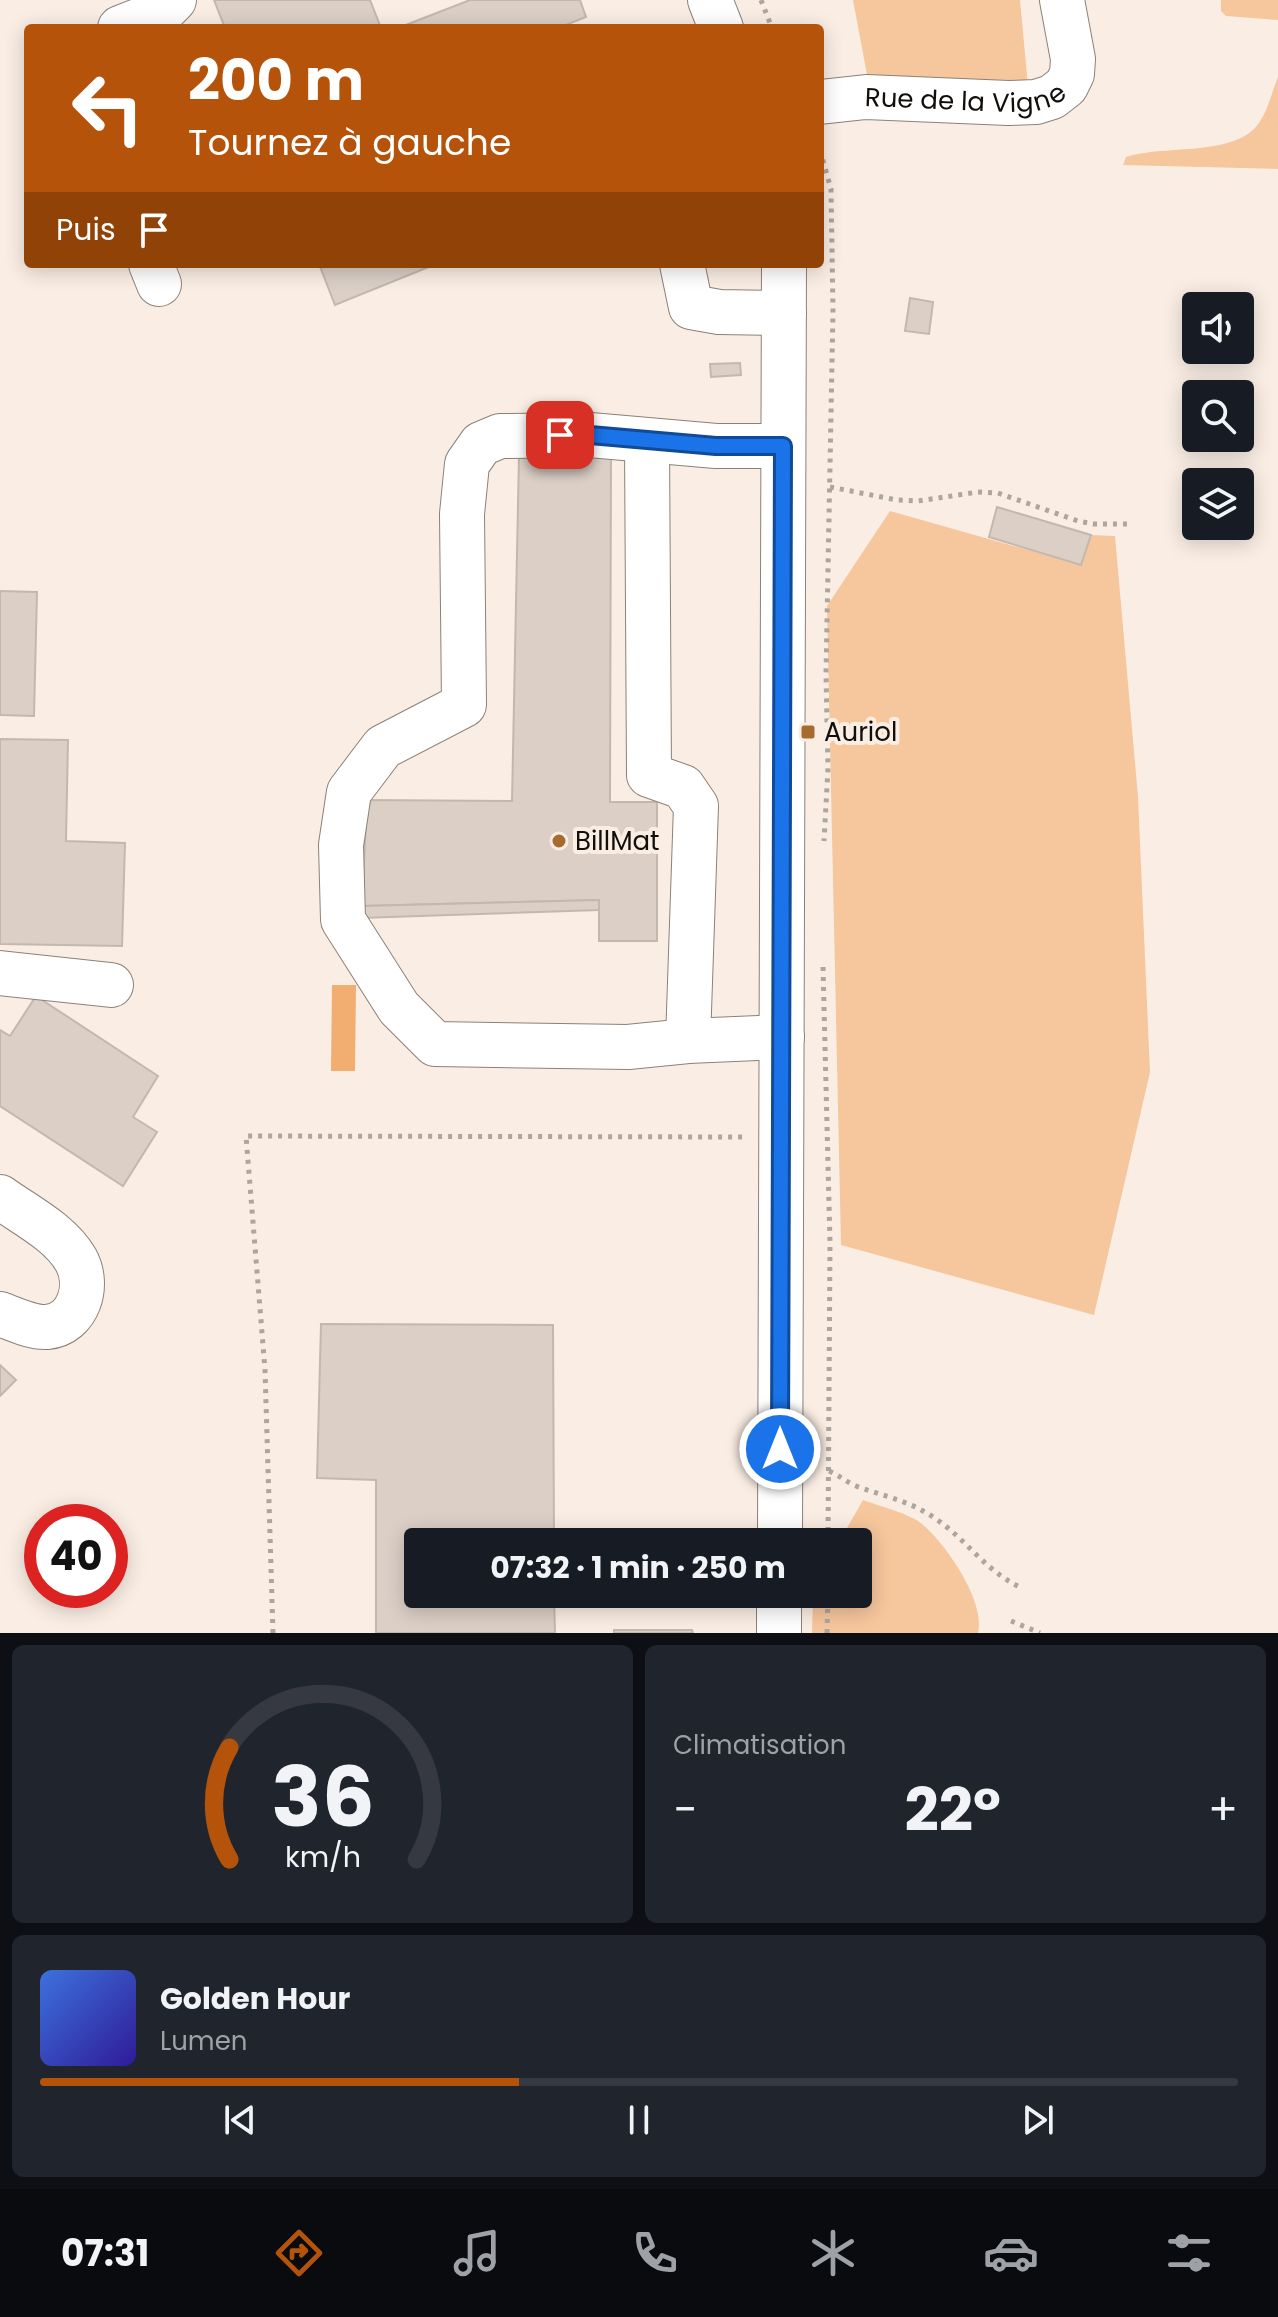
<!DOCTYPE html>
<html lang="fr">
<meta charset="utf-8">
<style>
:root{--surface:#171b24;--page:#20242c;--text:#f1f3f6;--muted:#9ea1a6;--line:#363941;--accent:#b45309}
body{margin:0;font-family:Poppins,sans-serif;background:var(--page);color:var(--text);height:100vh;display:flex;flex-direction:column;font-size:30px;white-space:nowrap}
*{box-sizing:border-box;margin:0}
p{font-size:26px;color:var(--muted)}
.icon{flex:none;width:44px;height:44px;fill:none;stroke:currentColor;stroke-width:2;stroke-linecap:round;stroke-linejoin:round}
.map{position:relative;height:1633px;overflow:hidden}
.side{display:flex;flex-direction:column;gap:12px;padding:12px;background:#0d0f14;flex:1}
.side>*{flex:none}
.banner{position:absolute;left:24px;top:24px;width:800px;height:244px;border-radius:8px;box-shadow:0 4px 20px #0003;background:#b45309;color:#fff;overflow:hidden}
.fabs{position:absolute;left:1182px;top:292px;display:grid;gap:16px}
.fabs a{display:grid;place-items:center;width:72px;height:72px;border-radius:8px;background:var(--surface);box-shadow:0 4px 20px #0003;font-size:40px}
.speed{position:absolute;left:24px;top:1504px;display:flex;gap:16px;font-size:40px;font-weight:700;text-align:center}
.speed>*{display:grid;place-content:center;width:104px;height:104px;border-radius:50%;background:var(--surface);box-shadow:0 4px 20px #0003;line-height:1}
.speed .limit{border:12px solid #d22;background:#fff;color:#111}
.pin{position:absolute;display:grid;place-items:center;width:68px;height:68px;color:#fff;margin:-34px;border-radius:16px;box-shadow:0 4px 12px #0006}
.me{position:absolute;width:88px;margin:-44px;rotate:0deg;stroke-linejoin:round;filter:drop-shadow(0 0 6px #0008)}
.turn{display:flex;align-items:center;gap:28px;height:168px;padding:0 32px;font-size:36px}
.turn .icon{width:104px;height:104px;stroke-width:2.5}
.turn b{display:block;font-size:56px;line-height:68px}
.then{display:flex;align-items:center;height:76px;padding:0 32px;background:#0003;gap:16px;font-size:30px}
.big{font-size:60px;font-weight:700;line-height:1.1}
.side .widget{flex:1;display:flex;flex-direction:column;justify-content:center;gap:12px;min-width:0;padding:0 28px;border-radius:12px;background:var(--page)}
.side .dial{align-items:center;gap:0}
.dial svg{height:208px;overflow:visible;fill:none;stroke:var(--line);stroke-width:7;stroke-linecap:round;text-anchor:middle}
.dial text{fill:var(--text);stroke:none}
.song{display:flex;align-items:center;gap:24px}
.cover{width:96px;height:96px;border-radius:12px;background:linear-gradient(135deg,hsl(220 70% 55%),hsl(250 70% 35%))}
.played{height:8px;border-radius:4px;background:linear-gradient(90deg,var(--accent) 40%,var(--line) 40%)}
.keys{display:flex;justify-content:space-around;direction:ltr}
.heat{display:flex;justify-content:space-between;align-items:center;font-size:44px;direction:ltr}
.side .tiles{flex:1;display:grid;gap:12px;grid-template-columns:1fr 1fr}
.widget:last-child{grid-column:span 2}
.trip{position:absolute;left:404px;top:1528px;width:468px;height:80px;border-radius:8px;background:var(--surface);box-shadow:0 4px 20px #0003;font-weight:700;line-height:80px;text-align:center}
.dock{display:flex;height:128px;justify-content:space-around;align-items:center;background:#090b0e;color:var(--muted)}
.dock .icon{width:56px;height:56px}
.dock .active{color:var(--accent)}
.dock b{font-size:36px;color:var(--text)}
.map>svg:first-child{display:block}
.green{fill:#f6c69d}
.water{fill:#f2ae70}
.building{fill:#dbcfc6;stroke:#c4b8ae;stroke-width:2}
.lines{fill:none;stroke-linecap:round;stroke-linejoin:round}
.minor-casing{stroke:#8c8178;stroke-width:46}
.path{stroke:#aea59d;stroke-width:5;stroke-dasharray:4 6;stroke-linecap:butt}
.minor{stroke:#fff;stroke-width:44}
.route-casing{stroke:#114b97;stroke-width:20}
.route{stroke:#1a73e8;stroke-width:14}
.poi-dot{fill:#a86b2f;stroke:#faeee4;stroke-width:3}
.labels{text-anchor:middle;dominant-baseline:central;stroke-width:8;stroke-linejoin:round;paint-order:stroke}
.street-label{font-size:26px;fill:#120e0b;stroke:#faeee4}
.poi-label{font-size:26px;fill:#120e0b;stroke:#faeee4;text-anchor:start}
</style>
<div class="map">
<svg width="1278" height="1633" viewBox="0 0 1278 1633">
<rect width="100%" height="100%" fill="#faeee4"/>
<g class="green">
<polygon points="853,0 1020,0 1028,86 868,80"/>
<polygon points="1221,0 1278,0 1278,20 1226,16 1221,11"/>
<path d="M1278 77V169L1123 165 1126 157C1162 145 1226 156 1254 129 1267 116 1271 94 1278 77Z"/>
<polygon points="890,511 1081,565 1091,535 1115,536 1138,797 1150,1072 1094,1315 841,1245 827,606"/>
<path d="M863 1500C879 1506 911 1514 922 1524 946 1544 986 1602 978 1633H812L813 1594H858V1542H839Z"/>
</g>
<polygon class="water" points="332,985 356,985 355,1071 331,1071"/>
<g class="building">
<polygon points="214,0 370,0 381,28 225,28"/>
<polygon points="470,0 580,0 586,17 558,28 398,28"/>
<polygon points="319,264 436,264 335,305"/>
<polygon points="910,298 933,302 929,334 905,331"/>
<polygon points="740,363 741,375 711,377 710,364"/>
<polygon points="611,454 610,802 657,802 657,941 599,941 599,900 362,906 367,800 512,801 519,455"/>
<polygon points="997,507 1091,535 1081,565 989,537"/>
<polygon points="0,591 37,592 34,716 0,715"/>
<polygon points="0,739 68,740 66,841 125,843 122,946 0,944"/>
<polygon points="599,900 599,910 361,918 362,906"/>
<polygon points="36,996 158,1076 133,1117 157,1132 123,1186 0,1106 0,1030 10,1036"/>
<polygon points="321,1324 553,1325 554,1542 418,1542 418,1594 554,1594 555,1633 376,1633 376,1480 317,1478"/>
<polygon points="0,1365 16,1380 0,1396"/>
<polygon points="614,1630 692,1630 693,1633 614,1633"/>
</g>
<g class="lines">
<g class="minor-casing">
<g id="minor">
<polyline points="710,0 721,28"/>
<polyline points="120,28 163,11 174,0"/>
<path id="s1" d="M820 102 866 97 1008 103 1036 102 1052 97 1066 86 1072 74 1073 59 1062 0"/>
<polyline points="151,264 159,284"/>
<polyline points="682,264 691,307 719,312 784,313"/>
<polyline points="647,441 649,775 683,787 696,806 688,1041"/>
<polyline points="0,973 111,985"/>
<polyline points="782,1037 688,1041 628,1047 435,1044 399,1008 343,920 341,845 349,792 383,747 464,705 462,514 467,464 481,444 500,436 590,435 716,446 783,446"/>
<path d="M0 1197C25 1215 60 1232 76 1260 90 1285 79 1324 47 1327 32 1328 14 1319 0 1314"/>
<polyline points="780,1542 784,264"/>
<polyline points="779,1633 779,1594"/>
</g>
</g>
<g class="path">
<polyline points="761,0 772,28"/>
<polyline points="820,150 831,189 833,310 826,674 828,768 824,841"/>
<polyline points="830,487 897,500 918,501 978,492 998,493 1078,521 1093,524 1127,524"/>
<polyline points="823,967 830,1243 828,1542"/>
<path d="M829 1471C839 1475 846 1482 856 1486 883 1496 911 1501 936 1519 967 1540 986 1572 1022 1588"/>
<polyline points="1011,1621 1040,1633"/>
<polyline points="273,1633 265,1370 246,1136 743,1137"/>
<polyline points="827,1633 828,1594"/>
</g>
<use href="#minor" class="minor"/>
</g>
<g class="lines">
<g class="route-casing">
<polyline id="route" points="560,435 590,435 716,446 783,446 780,1449"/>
</g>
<use href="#route" class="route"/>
</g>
<g class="poi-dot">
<rect x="800" y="724" width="16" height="16" rx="4"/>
<circle cx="559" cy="841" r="8"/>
</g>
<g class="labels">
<g class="street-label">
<text stroke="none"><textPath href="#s1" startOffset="146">Rue de la Vigne</textPath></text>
</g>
<g class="poi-label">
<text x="824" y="732">Auriol</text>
<text x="575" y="841">BillMat</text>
</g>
</g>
</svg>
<div class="fabs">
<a><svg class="icon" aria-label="sound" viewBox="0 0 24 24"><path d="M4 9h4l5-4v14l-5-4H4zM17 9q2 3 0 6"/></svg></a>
<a><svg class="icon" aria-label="search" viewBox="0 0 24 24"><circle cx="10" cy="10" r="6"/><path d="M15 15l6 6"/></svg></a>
<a><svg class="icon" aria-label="layers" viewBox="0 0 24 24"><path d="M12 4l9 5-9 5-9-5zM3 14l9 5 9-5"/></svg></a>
</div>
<div class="speed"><div class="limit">40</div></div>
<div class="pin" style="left:560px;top:435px;background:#d93025"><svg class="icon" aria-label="arrive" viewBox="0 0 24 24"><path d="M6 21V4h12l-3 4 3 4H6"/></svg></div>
<svg class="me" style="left:780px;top:1449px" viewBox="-20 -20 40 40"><circle r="17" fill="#1a73e8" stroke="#fff" stroke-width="3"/><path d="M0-11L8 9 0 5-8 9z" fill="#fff"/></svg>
<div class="trip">07:32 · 1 min · 250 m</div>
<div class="banner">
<div class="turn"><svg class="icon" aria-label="left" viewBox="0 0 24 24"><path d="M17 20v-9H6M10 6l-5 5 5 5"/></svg><div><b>200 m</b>Tournez à gauche</div></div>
<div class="then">Puis<svg class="icon" aria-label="arrive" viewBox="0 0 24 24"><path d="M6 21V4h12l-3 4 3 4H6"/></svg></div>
</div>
</div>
<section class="side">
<div class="tiles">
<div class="widget dial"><svg viewBox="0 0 100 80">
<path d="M14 69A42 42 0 1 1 86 69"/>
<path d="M14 69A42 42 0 0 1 14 26" stroke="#b45309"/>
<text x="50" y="56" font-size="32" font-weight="700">36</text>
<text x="50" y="72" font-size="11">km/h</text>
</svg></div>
<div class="widget"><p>Climatisation</p>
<div class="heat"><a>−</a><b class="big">22°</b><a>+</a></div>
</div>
<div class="widget">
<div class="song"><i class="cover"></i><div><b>Golden Hour</b><p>Lumen</p></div></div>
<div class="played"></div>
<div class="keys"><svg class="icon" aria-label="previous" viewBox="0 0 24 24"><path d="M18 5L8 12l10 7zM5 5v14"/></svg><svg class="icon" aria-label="pause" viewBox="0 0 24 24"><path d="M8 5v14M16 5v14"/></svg><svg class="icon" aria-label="next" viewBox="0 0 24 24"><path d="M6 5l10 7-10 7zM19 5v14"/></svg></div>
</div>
</div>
</section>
<nav class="dock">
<b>07:31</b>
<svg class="icon active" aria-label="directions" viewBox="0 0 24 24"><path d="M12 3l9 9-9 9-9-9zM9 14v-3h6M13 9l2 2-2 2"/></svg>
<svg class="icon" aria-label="music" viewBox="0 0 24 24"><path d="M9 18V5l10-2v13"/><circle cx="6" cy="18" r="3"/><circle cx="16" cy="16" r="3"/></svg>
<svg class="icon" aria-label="phone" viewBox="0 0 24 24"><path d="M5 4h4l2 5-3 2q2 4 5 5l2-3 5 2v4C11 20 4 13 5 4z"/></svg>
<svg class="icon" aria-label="climate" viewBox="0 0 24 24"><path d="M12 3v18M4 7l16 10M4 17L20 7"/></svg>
<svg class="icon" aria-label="car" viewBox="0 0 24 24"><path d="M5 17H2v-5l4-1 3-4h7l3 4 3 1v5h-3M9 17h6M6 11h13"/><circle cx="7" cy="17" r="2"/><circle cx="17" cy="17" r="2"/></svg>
<svg class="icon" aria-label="filters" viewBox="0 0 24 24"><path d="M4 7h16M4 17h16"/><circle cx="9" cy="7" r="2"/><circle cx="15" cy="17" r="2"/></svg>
</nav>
